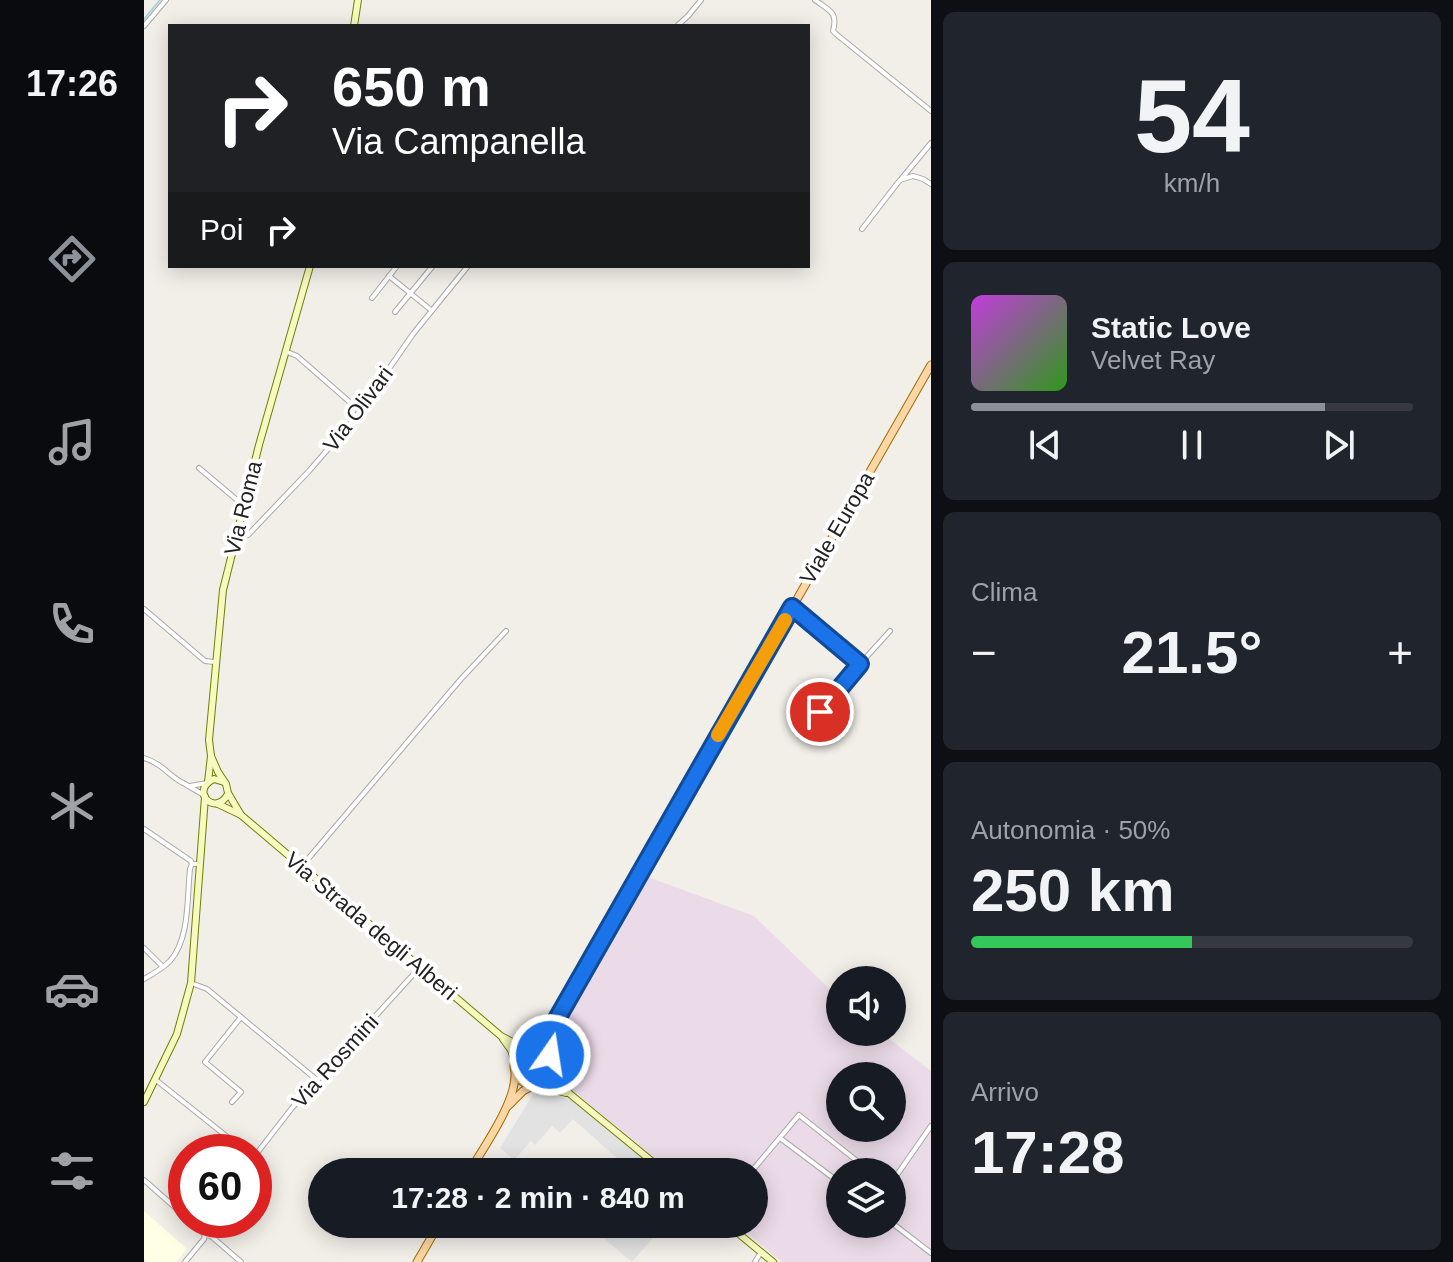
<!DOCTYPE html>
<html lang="it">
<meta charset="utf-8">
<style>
:root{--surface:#171b24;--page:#20242c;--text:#f1f3f6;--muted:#9ea1a6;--line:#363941;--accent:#8c9099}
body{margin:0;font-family:Arial,sans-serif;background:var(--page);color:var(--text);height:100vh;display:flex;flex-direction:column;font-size:30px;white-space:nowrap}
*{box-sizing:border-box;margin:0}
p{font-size:26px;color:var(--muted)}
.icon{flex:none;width:44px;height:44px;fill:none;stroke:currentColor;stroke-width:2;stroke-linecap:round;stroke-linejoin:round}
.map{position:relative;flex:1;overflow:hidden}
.panel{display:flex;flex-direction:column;gap:12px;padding:12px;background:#0d0f14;width:522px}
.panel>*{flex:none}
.top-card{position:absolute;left:24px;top:24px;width:642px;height:244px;border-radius:0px;box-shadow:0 4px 20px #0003;background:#202124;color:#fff;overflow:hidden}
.fabs{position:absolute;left:682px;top:966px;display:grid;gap:16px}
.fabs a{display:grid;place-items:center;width:80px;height:80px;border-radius:50%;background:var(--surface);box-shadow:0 4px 20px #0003;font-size:40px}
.speed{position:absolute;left:24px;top:1134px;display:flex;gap:16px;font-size:40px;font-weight:700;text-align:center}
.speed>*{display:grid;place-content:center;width:104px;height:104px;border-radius:50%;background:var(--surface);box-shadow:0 4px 20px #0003;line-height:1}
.speed .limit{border:12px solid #d22;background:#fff;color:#111}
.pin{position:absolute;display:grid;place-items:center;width:68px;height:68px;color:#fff;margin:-34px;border:4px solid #fff;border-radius:50%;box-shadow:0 2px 8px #0007}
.me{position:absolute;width:88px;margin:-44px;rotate:13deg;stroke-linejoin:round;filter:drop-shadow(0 0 6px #0008)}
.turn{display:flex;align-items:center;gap:28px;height:168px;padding:0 32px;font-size:36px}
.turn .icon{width:104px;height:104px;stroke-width:2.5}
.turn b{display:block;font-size:56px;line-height:68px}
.then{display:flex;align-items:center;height:76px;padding:0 32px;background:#0003;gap:16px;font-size:30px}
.big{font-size:60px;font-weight:800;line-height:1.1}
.panel .widget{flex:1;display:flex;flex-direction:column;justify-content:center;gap:12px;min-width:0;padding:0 28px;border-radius:12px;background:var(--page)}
.panel .dial{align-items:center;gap:0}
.dial b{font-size:104px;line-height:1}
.song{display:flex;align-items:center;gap:24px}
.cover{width:96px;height:96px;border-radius:12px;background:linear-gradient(135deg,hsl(290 70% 55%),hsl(110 70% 35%))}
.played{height:8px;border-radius:4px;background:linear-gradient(90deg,var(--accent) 80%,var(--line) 80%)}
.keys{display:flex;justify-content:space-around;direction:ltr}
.heat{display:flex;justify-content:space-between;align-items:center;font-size:44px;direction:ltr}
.charge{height:12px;border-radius:6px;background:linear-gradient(90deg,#34c759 50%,var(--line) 0)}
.trip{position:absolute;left:164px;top:1158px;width:460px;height:80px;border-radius:40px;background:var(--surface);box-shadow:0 4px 20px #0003;font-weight:800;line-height:80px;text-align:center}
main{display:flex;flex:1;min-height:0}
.menu{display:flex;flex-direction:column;width:144px;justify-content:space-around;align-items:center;background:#090b0e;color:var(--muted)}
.menu .icon{width:56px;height:56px}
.menu .selected{color:var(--accent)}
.menu b{font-size:36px;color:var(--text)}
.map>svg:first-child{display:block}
.industrial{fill:#ebdbe8;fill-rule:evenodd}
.education{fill:#ffffe5}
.grass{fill:#cdebb0}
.parking{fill:#e2e2e2}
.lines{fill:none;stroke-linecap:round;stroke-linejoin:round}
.stream{stroke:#aad3df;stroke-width:2}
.minor-casing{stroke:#a9a9a9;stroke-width:6}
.secondary-casing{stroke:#707d05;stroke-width:8}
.primary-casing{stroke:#a06b00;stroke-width:9}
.minor{stroke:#fff;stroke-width:4}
.secondary{stroke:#f7fabf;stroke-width:6}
.primary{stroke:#fcd6a4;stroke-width:7}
.route-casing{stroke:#114b97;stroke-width:20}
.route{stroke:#1a73e8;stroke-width:14}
.slow{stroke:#f59e0b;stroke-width:14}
.labels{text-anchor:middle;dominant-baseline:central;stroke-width:8;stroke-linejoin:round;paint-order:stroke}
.street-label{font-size:22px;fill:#222;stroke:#fff}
</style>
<main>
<nav class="menu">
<b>17:26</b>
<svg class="icon selected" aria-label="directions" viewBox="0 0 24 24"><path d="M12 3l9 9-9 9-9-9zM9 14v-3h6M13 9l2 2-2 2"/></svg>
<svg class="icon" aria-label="music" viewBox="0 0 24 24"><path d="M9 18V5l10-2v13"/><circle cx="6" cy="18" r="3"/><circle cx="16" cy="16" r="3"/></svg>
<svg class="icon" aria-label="phone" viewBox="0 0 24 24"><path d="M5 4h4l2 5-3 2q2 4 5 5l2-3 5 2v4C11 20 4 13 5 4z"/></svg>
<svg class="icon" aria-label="climate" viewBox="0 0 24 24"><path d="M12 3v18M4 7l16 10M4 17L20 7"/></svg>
<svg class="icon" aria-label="car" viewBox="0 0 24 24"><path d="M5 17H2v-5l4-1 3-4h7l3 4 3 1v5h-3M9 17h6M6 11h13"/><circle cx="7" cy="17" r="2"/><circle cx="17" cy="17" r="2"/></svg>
<svg class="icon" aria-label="filters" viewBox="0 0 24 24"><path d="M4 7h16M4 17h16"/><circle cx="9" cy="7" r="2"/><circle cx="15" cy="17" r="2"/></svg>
</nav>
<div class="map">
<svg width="787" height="1262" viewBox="0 0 787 1262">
<rect width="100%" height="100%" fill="#f2efe9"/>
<path class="industrial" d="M504 877 610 916 696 999V1032H736L787 1071V1262H638L592 1224H610V1172H528L421 1084 416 1078 410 1042 467 939ZM696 1076H748V1128H696ZM696 1172H748V1224H696Z"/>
<polygon class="education" points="0,1211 43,1249 32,1262 3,1262 0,1259"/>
<circle class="grass" cx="390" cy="1067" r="16"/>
<g class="parking">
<polygon points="399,1092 407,1093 429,1101 510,1167 506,1172 480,1172 483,1167 429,1119 416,1133 408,1126 391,1145 387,1141 370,1160 356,1148 389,1094"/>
<polygon points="462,1224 521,1224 488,1262 456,1235 463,1228 461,1226"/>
</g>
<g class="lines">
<polyline class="stream" points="0,19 16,0"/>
<g class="minor-casing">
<g id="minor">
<path d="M671 0C686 11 694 12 689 31L692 34 787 111"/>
<polyline points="0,26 22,0"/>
<polyline points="533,26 544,16 557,0"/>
<polyline points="758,178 787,143"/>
<polyline points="718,229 756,180 769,176 779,179 787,184"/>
<polyline points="245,276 287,310"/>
<polyline points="228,298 253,266"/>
<polyline points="251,312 288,267"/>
<polyline points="141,351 153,356 216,411"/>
<polyline points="55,468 93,500 100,503"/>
<polyline points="94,535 104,535 165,471 210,419 269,334 324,266"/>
<polyline points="0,609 61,661 71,662"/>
<polyline points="650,609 716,664 656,736"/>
<polyline points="716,664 746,631"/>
<path d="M0 758C21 765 24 776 41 784 47 788 52 790 58 794"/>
<polyline points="46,786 63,783"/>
<polyline points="0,829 47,861 48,864"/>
<polyline points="158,866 317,679 362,631"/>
<polyline points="0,948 18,966"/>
<path d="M0 979C9 974 19 968 26 961 46 939 43 896 46 869L48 864H56"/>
<polyline points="47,983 63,989 173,1080"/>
<polyline points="12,1080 91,1143 92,1146"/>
<polyline points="88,1102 97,1092 61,1062 97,1017"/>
<polyline points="636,1138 696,1183"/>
<polyline points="86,1152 92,1146 101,1152"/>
<polyline points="110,1157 148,1108 276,967"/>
<polyline points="607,1172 655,1115 727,1172"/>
<polyline points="0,1180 42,1217"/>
<polyline points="748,1182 787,1126"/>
<polyline points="748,1223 787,1253"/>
<polyline points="61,1235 67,1236 97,1262"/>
<polyline points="41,1262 60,1239 61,1235 46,1220"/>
<polyline points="611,1262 617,1252"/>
</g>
</g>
<g class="secondary-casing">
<g id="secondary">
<polyline points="210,26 214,0"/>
<polyline points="64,782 67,756"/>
<path d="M80 782 70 779C45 790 71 818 84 794"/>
<polyline points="74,804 97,815 357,1036 376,1046 384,1047"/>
<polyline points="97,815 84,793 82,784 74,772 67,756 65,740 79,590 115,445 166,266"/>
<polyline points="359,1039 367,1050 371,1061"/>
<polyline points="410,1070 414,1079 426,1094 521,1172"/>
<polyline points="396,1086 422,1093"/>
<polyline points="0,1102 33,1034 47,983 61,797"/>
<polyline points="583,1224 629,1262"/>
</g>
</g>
<g class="primary-casing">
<g id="primary">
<path d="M388 1047C403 1048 416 1061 407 1077 394 1099 360 1078 373 1056 378 1048 387 1049 394 1043 400 1038 405 1031 410 1024L787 365"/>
<polyline points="406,1055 409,1029"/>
<polyline points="364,1106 379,1091 388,1086"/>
<path d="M325 1172C340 1147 372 1102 371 1074"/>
<polyline points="273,1262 295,1224"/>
</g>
</g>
<use href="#minor" class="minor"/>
<use href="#secondary" class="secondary"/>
<use href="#primary" class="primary"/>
</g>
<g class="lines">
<g class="route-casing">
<polyline id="route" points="406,1055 410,1024 648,607 716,664 676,712"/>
</g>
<use href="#route" class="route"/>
<polyline class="slow" points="574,735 641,620"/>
</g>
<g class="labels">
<g class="street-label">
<text transform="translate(214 409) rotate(-53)">Via Olivari</text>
<text transform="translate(99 508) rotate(-76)">Via Roma</text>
<text transform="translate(693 528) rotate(-60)">Viale Europa</text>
<text transform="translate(227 926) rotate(40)">Via Strada degli Alberi</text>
<text transform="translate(191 1061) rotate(-48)">Via Rosmini</text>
</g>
</g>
</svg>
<div class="fabs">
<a><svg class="icon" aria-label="sound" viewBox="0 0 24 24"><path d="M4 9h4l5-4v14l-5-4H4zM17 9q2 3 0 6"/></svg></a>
<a><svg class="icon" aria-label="search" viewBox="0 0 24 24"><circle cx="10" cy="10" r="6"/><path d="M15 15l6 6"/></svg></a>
<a><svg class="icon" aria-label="layers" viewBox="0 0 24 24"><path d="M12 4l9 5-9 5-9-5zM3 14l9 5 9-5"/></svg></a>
</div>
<div class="speed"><div class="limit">60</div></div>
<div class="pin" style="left:676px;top:712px;background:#d93025"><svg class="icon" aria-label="arrive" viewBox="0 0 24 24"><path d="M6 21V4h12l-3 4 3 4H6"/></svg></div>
<svg class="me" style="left:406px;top:1055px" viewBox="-20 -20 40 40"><circle r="17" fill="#1a73e8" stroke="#fff" stroke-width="3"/><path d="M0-11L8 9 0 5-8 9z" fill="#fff"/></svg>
<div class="trip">17:28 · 2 min · 840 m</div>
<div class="top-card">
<div class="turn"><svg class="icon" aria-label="right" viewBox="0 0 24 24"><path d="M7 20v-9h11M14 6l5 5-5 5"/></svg><div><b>650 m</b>Via Campanella</div></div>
<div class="then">Poi<svg class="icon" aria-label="right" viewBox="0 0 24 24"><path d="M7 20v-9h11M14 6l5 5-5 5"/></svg></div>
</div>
</div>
<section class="panel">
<div class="widget dial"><b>54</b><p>km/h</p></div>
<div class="widget">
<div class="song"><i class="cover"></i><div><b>Static Love</b><p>Velvet Ray</p></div></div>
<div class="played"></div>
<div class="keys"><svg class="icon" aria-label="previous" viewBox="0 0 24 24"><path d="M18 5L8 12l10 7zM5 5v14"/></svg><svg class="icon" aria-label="pause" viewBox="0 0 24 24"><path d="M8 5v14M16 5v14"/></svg><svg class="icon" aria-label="next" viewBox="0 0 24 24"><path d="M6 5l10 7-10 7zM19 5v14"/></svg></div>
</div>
<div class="widget"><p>Clima</p>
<div class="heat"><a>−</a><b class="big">21.5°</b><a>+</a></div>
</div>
<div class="widget"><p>Autonomia · 50%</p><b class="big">250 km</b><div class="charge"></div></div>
<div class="widget"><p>Arrivo</p><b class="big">17:28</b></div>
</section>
</main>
